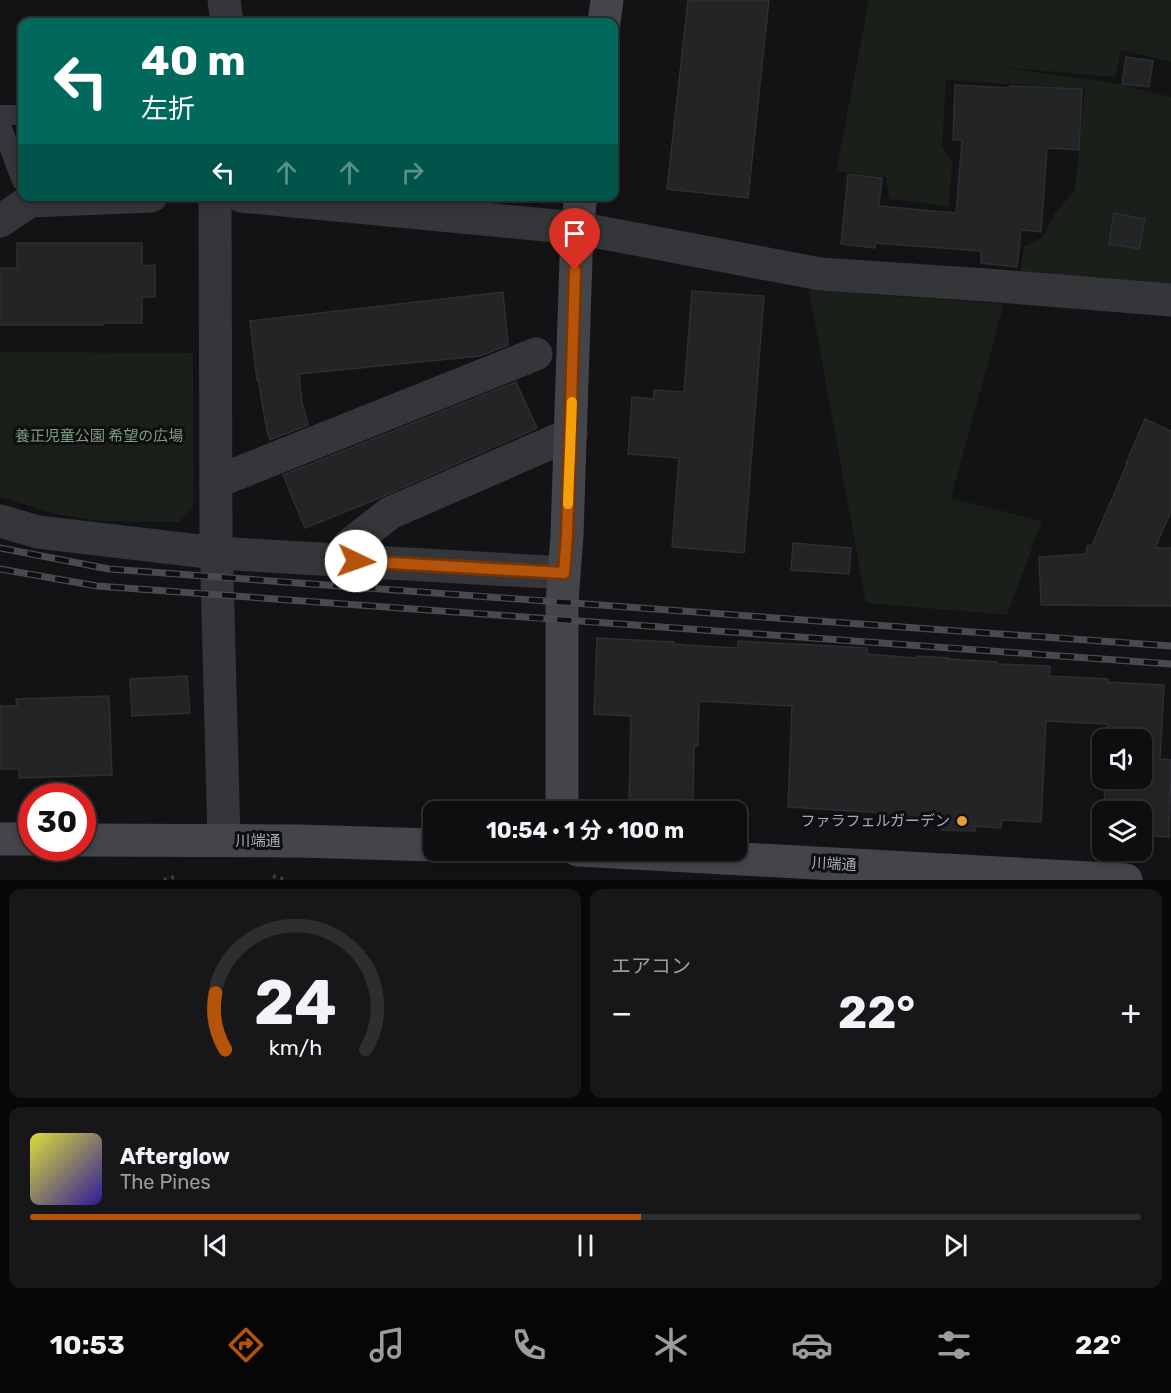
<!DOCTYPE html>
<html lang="ja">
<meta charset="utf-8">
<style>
:root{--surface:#0e0e10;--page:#171719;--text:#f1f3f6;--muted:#9b9c9f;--line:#2e2e30;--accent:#b45309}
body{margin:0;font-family:Rubik,"Noto Sans JP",sans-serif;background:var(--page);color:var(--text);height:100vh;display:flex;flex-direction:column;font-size:22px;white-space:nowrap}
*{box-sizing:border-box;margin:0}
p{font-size:20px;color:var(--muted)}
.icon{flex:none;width:33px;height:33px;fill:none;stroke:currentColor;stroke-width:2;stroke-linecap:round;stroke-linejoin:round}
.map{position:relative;height:880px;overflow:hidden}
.details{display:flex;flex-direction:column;gap:9px;padding:9px;background:#080809;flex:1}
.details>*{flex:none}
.banner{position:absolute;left:18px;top:18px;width:600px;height:183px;border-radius:12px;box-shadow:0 3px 9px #0003,0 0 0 2px var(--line);background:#00695c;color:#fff;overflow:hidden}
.controls{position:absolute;left:1092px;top:729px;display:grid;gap:12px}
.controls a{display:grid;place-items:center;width:60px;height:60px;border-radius:12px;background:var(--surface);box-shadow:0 3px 9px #0003,0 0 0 2px var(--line);font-size:30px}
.speed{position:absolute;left:18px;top:783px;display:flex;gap:12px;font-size:30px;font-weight:700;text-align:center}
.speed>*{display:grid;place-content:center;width:78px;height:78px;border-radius:50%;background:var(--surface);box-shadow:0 3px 9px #0003,0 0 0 2px var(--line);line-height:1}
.speed .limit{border:9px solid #d22;background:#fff;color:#111}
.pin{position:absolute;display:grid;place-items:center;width:51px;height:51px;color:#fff;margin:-62px -26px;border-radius:50% 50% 50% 0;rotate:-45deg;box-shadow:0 0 6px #0007}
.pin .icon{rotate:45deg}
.me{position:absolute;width:66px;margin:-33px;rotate:93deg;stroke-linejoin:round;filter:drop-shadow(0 0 4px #0008)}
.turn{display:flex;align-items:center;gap:21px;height:126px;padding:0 24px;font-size:27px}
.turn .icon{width:78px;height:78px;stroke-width:2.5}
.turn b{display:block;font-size:42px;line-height:51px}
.lanes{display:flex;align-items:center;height:57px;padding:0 24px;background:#0003;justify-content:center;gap:30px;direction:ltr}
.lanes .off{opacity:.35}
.big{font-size:45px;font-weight:700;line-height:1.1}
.details .card{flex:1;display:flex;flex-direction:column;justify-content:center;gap:9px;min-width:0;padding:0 21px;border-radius:12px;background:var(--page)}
.details .dial{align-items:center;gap:0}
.dial svg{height:156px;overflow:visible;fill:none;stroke:var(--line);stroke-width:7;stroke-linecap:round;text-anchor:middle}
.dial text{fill:var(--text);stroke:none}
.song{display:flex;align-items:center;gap:18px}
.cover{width:72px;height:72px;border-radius:9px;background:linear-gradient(135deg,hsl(60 70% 55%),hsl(250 70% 35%))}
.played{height:6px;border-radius:3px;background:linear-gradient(90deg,var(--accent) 55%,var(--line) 55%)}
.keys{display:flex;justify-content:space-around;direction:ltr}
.heat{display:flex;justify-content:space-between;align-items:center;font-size:33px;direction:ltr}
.details .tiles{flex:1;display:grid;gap:9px;grid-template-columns:1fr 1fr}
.card:last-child{grid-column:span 2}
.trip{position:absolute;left:423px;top:801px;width:324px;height:60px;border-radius:12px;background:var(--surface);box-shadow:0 3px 9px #0003,0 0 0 2px var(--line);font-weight:700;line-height:60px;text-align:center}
.tabs{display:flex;height:96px;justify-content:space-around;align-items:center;background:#060606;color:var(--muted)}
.tabs .icon{width:42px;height:42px}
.tabs .active{color:var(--accent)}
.tabs b{font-size:27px;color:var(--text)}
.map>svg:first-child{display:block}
.green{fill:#1a1f1a}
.building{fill:#232426;stroke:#2d2e31;stroke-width:1.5}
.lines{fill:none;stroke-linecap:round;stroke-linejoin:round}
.path{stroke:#3b3d41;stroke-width:4;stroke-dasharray:3 4.5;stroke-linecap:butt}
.lane{stroke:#35363a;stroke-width:20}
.street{stroke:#35363a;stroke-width:33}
.secondary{stroke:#43454a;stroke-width:33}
.rail-casing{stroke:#484a4f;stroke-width:7}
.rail{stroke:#0e0f10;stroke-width:4.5;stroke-dasharray:14;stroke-linecap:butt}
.route-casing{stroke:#753606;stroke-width:15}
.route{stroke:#b45309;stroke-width:10}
.slow{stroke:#f59e0b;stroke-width:10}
.poi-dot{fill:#e79f39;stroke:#0e0f10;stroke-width:2}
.labels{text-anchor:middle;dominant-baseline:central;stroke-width:6;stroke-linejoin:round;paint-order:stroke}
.park-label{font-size:15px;fill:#7e9f7e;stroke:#0e0f10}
.poi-label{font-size:15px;fill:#a6abb5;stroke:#0e0f10;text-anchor:end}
.street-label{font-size:15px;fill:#a6abb5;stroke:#0e0f10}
</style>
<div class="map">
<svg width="1171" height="880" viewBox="0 0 1171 880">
<rect width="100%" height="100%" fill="#131315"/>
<g class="green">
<polygon points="869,0 1171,0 1171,62 1121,50 1115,77 998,67 1113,83 1171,97 1171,285 1020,275 1024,247 1042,238 1055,213 1075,190 1085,89 946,80 942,146 952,162 949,206 889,199 886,177 836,171"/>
<polygon points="809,290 1004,304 951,498 1042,521 1007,615 866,603"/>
<polygon points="0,352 193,353 193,508 179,522 98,521 55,514 0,497"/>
</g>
<g class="building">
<polygon points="688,0 769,0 748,198 667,189"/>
<polygon points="1126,57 1153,61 1149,87 1122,84"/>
<polygon points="955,85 1010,88 1010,86 1082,89 1079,150 1047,148 1041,232 1021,230 1017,267 981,263 981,251 876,243 875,248 841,244 848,174 882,178 879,206 956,213 962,140 953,140"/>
<polygon points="1114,213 1145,219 1139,249 1109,244"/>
<polygon points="17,243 142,243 142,266 155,265 155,297 142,297 142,323 103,323 103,325 0,325 0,268 17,268"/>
<polygon points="692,291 764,296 744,553 672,547 679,458 628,454 632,397 654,399 654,390 684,392"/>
<polygon points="503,292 508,345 480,356 299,374 302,402 308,425 270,440 267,431 258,379 257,380 250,321"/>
<polygon points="516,382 537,428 377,499 305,528 283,475"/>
<polygon points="1145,419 1171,431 1171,511 1155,548 1171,548 1171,606 1041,605 1039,557 1086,554 1087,546 1092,545 1127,464 1126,463"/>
<polygon points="793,543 851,548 849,574 791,570"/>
<polygon points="597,638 674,642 674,644 685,645 738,648 738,641 867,648 867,654 917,658 917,656 949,658 949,659 997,662 996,664 1050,666 1049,676 1108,679 1108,682 1164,685 1160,759 1171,760 1169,837 1142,835 1142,812 1104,812 1105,778 1142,778 1142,740 1107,740 1107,724 1046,721 1041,822 1002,820 1001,828 975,826 975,831 942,830 943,818 885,816 885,813 788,807 792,706 699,701 698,746 694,746 693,807 629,804 631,716 594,714"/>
<polygon points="187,676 190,713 132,716 130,679"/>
<polygon points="109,696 112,775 19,778 19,769 0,769 0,706 17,706 16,699"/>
</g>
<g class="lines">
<g class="path">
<polyline points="273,876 287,880"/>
<polyline points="164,880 177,876"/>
</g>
<g class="lane">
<polyline points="0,115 22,115"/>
<polyline points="0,123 22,181"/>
</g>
<g class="street">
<polyline points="224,0 227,22"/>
<polyline points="215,196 216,536 224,840"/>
<polyline points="241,196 577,228 820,274 987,285 1171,300"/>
<polyline points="0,221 30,201 151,196"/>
<polyline points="216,482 536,354"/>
<polyline points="0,521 38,532 216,553 564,573"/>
<polyline points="349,545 390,513 571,434"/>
</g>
<g class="secondary">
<polyline points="604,22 607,0"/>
<polyline points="562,812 562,602 567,535 577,228 581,196"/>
<polyline points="0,839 32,839"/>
<polyline points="82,840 298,841 434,845"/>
<polyline points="578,850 1126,880"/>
</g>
<g class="rail-casing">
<g id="rail">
<polyline points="0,548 109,569 818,621 1171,646"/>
<polyline points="0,569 97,586 1171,664"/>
</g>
</g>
<use href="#rail" class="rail"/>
</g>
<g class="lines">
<g class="route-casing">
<polyline id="route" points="356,561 564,573 567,535 575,270"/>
</g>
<use href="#route" class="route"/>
<polyline class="slow" points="568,504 572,402"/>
</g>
<circle class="poi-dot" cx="962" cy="821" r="6"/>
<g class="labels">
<g class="park-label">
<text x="99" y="436">養正児童公園 希望の広場</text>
</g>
<g class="poi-label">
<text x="950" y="821">ファラフェルガーデン</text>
</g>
<g class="street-label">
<text x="258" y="841">川端通</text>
<text transform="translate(834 864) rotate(3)">川端通</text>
</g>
</g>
</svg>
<div class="controls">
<a><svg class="icon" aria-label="sound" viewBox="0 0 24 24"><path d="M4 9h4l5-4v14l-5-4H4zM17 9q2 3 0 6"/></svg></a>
<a><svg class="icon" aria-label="layers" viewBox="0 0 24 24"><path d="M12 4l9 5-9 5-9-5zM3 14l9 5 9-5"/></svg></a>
</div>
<div class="speed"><div class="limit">30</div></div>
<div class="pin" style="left:575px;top:270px;background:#d93025"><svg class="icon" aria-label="arrive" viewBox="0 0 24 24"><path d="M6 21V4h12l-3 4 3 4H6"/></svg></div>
<svg class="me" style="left:356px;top:561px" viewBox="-20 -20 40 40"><circle r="19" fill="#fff"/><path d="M0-13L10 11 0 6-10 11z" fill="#b45309"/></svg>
<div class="trip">10:54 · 1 分 · 100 m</div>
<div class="banner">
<div class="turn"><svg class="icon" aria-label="left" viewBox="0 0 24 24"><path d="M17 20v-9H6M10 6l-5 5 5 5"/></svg><div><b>40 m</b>左折</div></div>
<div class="lanes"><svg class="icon" aria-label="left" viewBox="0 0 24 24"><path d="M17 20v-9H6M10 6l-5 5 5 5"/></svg><svg class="icon off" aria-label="ahead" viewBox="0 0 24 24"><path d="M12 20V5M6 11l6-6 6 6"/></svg><svg class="icon off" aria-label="ahead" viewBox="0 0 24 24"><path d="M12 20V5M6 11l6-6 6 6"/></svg><svg class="icon off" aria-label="right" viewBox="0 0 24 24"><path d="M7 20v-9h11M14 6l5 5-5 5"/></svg></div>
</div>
</div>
<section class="details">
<div class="tiles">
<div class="card dial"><svg viewBox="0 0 100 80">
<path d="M14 69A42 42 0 1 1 86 69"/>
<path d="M14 69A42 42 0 0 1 9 40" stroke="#b45309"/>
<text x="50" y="56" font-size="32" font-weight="700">24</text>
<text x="50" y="72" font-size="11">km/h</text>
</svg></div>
<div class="card"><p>エアコン</p>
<div class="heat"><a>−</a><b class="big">22°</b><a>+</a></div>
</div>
<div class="card">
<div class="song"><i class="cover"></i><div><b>Afterglow</b><p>The Pines</p></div></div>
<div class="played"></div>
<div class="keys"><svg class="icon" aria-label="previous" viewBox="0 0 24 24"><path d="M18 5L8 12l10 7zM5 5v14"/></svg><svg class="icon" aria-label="pause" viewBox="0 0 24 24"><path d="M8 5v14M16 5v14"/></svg><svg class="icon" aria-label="next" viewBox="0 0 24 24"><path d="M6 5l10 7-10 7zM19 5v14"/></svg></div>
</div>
</div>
</section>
<nav class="tabs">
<b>10:53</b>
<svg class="icon active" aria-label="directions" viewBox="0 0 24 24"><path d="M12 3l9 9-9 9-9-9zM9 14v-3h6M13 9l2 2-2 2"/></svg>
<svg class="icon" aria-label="music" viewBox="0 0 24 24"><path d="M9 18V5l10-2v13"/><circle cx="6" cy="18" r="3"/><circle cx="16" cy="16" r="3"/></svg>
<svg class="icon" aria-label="phone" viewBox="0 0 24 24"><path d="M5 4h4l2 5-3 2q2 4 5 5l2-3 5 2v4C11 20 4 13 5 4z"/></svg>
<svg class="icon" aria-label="climate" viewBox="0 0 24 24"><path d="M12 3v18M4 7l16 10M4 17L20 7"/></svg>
<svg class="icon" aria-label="car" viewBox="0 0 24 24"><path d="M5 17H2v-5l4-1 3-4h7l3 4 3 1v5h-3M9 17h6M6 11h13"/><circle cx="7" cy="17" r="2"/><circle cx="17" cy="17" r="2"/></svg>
<svg class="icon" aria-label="filters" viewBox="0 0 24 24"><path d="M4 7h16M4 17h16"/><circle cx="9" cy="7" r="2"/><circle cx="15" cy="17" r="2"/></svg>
<b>22°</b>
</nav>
